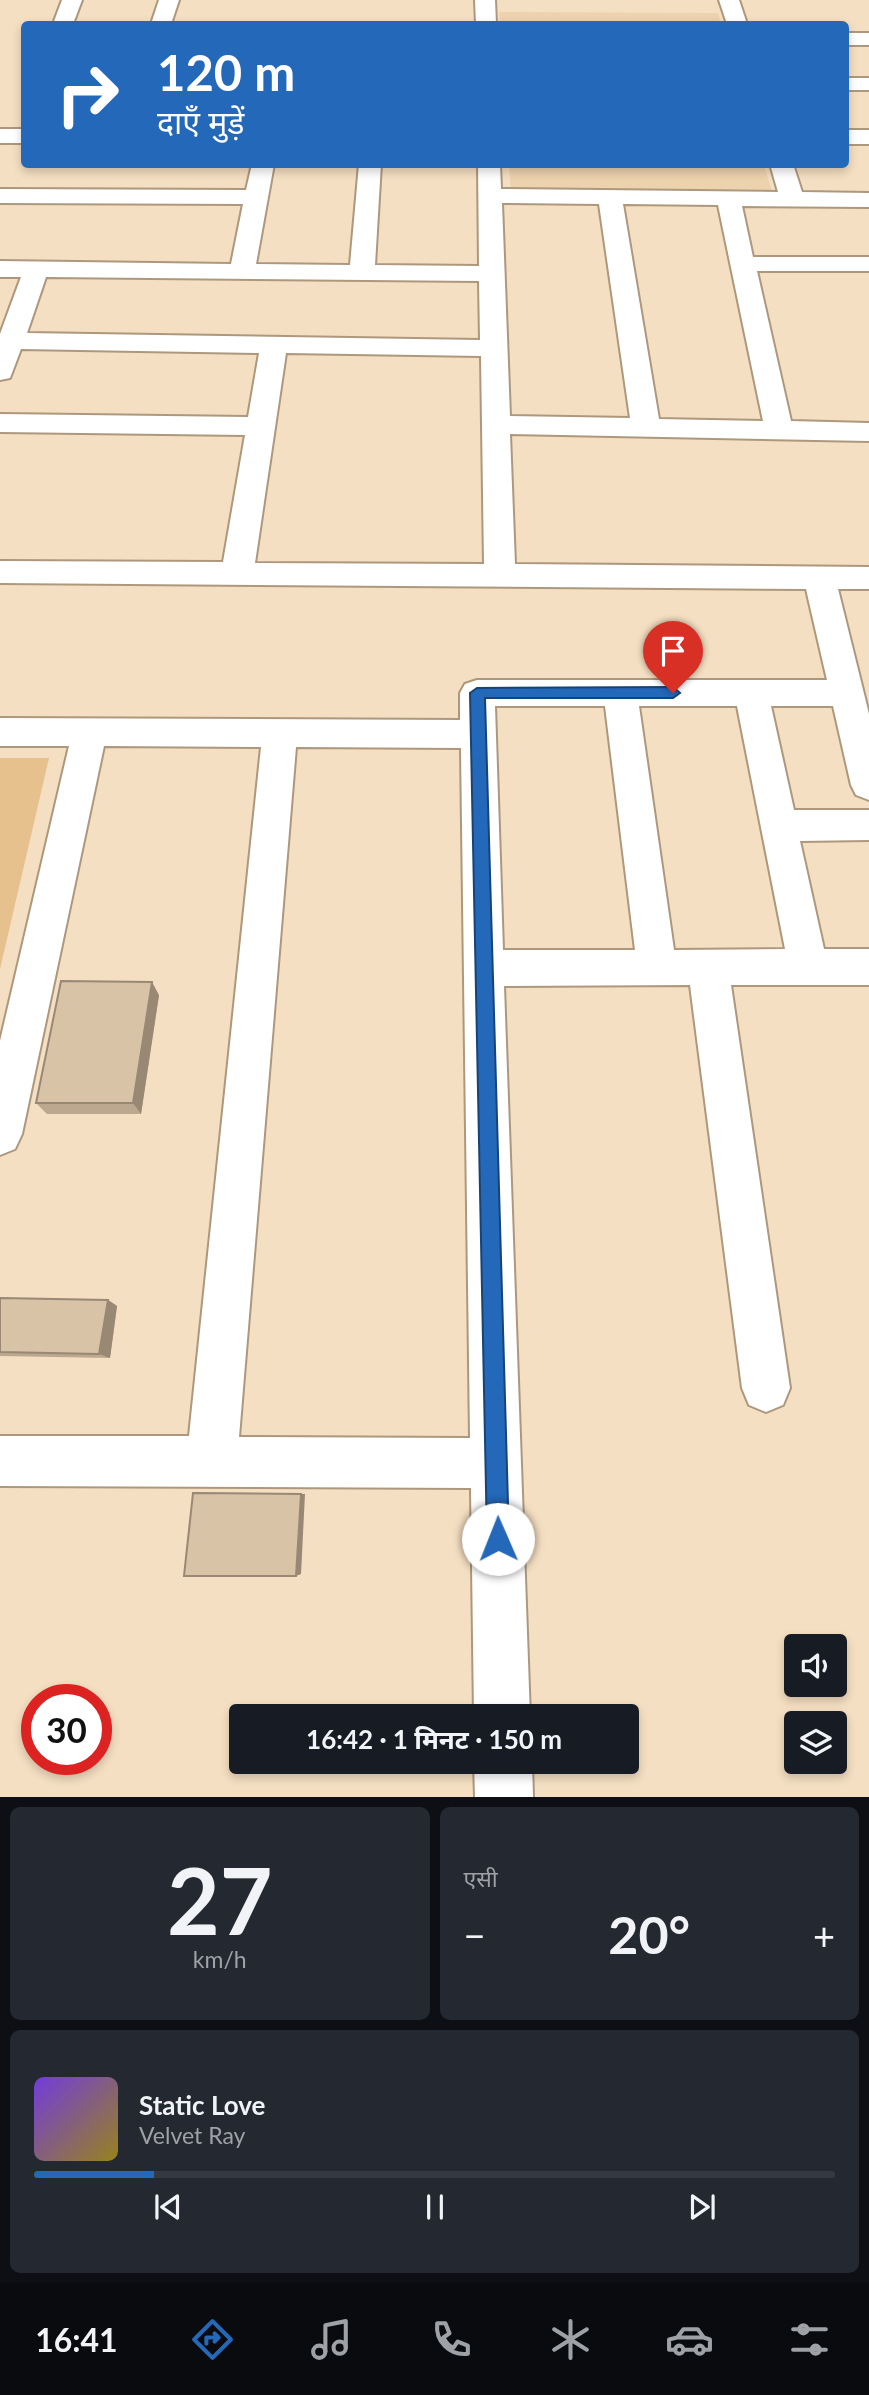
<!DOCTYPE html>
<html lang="hi">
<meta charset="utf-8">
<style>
:root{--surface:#171b24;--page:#242831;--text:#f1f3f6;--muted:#9ea1a6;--line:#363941;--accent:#2468b9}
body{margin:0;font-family:Lato,"Noto Sans Devanagari",sans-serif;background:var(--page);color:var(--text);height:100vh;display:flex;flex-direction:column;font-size:26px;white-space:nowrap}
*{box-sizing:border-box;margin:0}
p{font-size:23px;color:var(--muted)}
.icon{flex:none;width:38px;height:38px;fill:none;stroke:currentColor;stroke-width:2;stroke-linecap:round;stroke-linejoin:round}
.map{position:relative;height:1797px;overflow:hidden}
.drawer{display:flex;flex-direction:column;gap:10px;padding:10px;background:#0d0f14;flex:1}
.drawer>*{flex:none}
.banner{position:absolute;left:21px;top:21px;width:828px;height:147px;border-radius:7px;box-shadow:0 4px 10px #0003;background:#2468b9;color:#fff;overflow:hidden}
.controls{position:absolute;left:784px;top:1634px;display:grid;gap:14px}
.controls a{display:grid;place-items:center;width:63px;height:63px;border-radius:7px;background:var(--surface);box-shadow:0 4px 10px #0003;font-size:35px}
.speed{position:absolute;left:21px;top:1684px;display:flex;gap:14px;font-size:35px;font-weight:700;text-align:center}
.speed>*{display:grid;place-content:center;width:91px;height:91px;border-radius:50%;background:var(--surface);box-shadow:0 4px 10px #0003;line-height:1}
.speed .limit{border:10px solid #d22;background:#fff;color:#111}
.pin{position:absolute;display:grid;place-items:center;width:60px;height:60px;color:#fff;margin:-72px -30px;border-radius:50% 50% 50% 0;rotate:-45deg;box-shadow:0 0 7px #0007}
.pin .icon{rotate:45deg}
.me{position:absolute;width:77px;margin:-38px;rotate:359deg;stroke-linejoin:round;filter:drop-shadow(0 0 5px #0008)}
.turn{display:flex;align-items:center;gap:24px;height:147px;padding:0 21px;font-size:32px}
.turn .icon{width:91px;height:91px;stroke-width:2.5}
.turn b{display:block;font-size:49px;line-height:60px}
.big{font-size:52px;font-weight:700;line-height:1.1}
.drawer .tile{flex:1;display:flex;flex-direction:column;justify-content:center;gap:10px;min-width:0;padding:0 24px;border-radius:10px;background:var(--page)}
.drawer .dial{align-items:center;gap:0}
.dial b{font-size:91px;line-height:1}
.song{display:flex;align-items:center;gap:21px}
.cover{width:84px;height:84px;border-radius:10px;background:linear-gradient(135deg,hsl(260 70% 55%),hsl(50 70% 35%))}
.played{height:7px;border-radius:4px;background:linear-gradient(90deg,var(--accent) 15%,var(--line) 15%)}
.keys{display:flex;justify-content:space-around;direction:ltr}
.heat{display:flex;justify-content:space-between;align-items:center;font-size:38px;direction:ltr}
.drawer .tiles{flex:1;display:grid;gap:10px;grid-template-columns:1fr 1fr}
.tile:last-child{grid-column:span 2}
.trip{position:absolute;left:229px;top:1704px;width:410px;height:70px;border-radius:7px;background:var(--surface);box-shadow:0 4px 10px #0003;font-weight:700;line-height:70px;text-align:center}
.tabs{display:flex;height:112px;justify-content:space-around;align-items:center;background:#090b0e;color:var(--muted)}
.tabs .icon{width:49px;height:49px}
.tabs .selected{color:var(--accent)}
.tabs b{font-size:32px;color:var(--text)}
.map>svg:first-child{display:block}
.built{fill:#edd2ae}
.green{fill:#e6c08d}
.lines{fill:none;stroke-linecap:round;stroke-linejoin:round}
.minor-casing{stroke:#ad987d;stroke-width:4}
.minor{fill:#fff;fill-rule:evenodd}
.wall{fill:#bba88f}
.shaded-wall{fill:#988874}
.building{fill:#d9c3a6;stroke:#988874;stroke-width:2}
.route{fill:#2468b9;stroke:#174478;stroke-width:2}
</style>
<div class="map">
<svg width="869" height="1797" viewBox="0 0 869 1797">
<rect width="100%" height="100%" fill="#f5dfc2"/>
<g class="built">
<polygon points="499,12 718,13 721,24 500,24"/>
<polygon points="509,165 764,165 772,191 511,191"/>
</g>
<polygon class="green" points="0,758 49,758 0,969"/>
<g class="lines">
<g class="minor-casing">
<g id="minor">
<polygon points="62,0 82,0 73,24 53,24"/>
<polygon points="159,0 179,0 171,24 151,24"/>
<polygon points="475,0 495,0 496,24 476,24"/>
<polygon points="719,0 739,0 747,24 727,24"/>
<rect x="845" y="33" width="24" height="12"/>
<rect x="845" y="78" width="24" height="12"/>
<rect x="0" y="129" width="24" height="14"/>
<rect x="845" y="130" width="24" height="14"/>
<path d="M252 164H274L256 264 350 265 359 164H381L375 265 479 266 478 164H500L501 189 778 192 770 164H793L802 192 869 193V207L742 206 753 257H869V271H757L791 421 869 423V441L510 434 515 564 869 567V589H838L869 714V800L856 795 851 785 833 706H771L794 810H869V840L800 841 824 949H869V985H731L790 1388 783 1405 766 1412 749 1405 742 1388 690 985 504 986 530 1717H474L471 1488 0 1486V1436H189L261 747 104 746 22 1134 15 1149 0 1155V1041L69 746H0V718L460 720V693L465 684 477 680H827L806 589 0 583V561L223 562 245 435 0 432V414L248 417 259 353 21 349 10 378 0 380V334L21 277H0V261L231 264 243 204 0 203V189L246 190ZM502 203 599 204 630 418 510 416ZM623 204 718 205 763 421 659 419ZM46 277 479 281 480 340 27 333ZM286 353 481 356 484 564 255 563ZM495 706H605L635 950H503ZM639 706H737L785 949 674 950ZM296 747 461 748 470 1438 239 1437Z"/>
<polygon points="474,1762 532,1762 533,1797 475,1797"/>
</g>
</g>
<use href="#minor" class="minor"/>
</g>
<g class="wall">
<polygon points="159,995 141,1114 47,1114 36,1103"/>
<polygon points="0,1298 108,1300 117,1306 110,1358 0,1356"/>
</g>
<g class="shaded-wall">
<polygon points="152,982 159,995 141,1114 133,1103"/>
<polygon points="108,1300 117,1306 110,1358 99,1354"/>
<polygon points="301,1494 305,1494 301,1574 296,1576"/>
</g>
<g class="building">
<polygon points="61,981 152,982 133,1103 36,1103"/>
<polygon points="0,1298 108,1300 99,1354 0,1352"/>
<polygon points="193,1493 301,1494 296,1576 184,1576"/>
</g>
<polygon class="route" points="673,687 680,693 673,698 485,698 509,1539 505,1547 498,1550 490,1547 487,1539 470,693 477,688"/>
</svg>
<div class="controls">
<a><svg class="icon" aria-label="sound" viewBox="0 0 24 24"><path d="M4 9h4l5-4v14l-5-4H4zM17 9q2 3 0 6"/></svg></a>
<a><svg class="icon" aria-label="layers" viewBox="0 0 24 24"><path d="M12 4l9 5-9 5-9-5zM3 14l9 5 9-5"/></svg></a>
</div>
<div class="speed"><div class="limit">30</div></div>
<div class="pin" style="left:673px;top:693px;background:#d93025"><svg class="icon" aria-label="arrive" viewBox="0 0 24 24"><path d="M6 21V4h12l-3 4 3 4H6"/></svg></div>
<svg class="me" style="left:498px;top:1539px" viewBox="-20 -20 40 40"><circle r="19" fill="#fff"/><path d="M0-13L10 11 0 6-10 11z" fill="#2468b9"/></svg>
<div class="trip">16:42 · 1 मिनट · 150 m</div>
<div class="banner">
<div class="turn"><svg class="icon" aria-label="right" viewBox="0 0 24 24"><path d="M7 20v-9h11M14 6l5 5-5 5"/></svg><div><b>120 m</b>दाएँ मुड़ें</div></div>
</div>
</div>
<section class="drawer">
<div class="tiles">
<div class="tile dial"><b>27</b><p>km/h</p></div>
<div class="tile"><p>एसी</p>
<div class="heat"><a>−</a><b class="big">20°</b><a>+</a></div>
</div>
<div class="tile">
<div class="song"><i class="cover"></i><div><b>Static Love</b><p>Velvet Ray</p></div></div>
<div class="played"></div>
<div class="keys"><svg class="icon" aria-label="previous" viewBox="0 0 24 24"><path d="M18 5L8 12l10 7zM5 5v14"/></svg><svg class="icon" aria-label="pause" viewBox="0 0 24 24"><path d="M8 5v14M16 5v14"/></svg><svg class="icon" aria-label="next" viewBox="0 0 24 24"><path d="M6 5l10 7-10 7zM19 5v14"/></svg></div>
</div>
</div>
</section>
<nav class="tabs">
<b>16:41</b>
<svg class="icon selected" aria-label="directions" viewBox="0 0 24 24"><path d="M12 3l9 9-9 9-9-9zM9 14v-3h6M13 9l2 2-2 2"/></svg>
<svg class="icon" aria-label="music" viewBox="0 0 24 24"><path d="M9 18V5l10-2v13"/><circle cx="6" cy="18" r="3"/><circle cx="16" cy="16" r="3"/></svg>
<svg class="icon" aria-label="phone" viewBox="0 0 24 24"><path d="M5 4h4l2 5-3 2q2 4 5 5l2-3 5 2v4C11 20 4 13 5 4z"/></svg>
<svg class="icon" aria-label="climate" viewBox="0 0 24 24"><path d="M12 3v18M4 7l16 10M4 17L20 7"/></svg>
<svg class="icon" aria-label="car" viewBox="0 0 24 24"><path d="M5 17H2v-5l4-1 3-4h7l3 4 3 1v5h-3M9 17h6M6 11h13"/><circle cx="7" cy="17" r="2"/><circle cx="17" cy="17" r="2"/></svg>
<svg class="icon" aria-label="filters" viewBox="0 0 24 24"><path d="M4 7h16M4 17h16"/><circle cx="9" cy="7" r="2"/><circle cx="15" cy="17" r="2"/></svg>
</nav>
